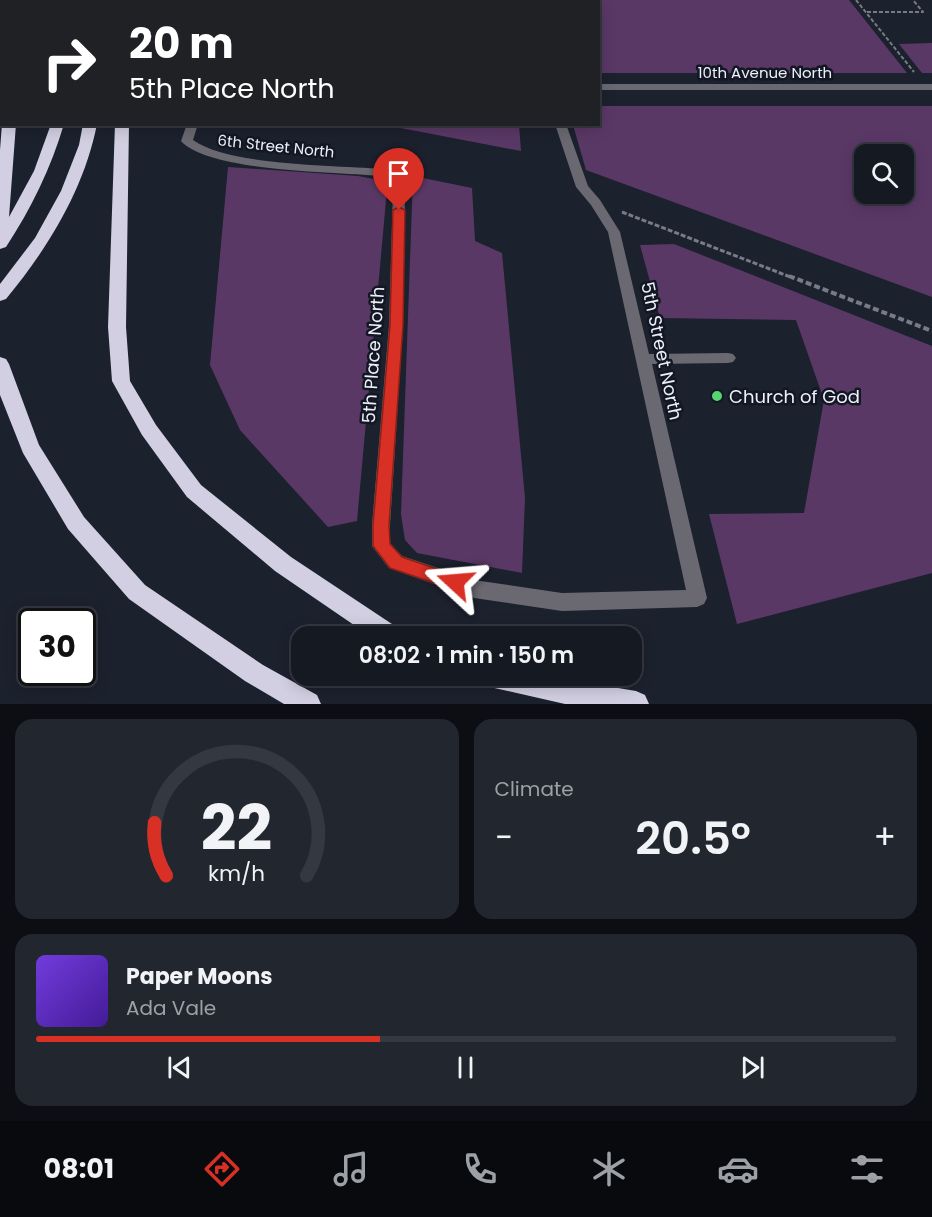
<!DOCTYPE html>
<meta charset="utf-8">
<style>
:root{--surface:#151922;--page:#22262f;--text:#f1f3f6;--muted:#9da0a5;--line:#343840;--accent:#d93025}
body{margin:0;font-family:Poppins,sans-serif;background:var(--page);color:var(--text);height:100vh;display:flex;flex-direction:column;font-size:22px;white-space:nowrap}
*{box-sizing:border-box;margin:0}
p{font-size:20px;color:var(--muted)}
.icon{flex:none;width:33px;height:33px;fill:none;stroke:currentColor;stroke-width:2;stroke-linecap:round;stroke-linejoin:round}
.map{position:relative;height:704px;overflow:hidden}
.side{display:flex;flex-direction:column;gap:15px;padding:15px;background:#0c0e13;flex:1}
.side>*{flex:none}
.banner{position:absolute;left:0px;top:0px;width:600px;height:126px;box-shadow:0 3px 15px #0003,0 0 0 2px var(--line);background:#202124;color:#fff;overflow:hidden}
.fabs{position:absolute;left:854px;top:144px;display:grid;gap:12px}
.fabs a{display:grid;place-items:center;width:60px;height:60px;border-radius:12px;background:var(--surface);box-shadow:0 3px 15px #0003,0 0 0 2px var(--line);font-size:30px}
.speed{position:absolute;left:18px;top:608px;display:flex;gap:12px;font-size:30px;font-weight:700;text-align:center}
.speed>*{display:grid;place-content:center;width:78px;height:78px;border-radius:50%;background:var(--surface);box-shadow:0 3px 15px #0003,0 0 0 2px var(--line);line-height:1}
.speed .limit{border:3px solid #111;border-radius:9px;background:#fff;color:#111}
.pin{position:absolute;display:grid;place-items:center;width:51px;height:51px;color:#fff;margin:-62px -26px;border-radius:50% 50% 50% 0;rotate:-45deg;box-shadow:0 0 6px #0007}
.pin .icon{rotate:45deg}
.me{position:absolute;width:66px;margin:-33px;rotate:289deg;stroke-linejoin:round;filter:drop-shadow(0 0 4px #0008)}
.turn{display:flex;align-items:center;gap:21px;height:126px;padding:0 30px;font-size:27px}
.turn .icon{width:78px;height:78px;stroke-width:2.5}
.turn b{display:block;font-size:42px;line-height:51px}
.big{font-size:45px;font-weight:600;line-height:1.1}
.side .tile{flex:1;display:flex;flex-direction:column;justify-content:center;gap:9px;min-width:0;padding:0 21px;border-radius:18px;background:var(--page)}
.side .dial{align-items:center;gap:0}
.dial svg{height:156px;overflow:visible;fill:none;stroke:var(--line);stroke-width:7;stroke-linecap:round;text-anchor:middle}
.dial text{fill:var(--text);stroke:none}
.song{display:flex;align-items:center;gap:18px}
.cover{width:72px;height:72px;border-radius:9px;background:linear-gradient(135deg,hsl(260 70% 55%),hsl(260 70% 35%))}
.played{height:6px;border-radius:3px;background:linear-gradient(90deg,var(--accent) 40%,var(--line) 40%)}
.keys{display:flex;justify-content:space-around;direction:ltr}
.heat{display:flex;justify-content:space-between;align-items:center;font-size:33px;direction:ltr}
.side .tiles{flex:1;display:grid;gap:15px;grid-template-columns:1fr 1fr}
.tile:last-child{grid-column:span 2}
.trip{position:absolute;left:291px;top:626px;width:351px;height:60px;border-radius:18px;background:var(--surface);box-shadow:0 3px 15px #0003,0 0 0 2px var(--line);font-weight:600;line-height:60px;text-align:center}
.menu{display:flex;height:96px;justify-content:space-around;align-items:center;background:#080a0e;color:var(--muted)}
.menu .icon{width:42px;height:42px}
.menu .active{color:var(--accent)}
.menu b{font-size:27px;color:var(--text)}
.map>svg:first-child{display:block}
.green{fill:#5a3866;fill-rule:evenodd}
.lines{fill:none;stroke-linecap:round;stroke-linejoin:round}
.path-far2{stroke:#777b87;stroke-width:2;stroke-dasharray:4 2;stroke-linecap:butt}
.path-far1{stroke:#777b87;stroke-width:3;stroke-dasharray:5 2;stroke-linecap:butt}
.path{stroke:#777b87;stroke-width:4;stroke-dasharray:6 3;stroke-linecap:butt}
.minor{fill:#6a6971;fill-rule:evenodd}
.highway{fill:#d2cfe2;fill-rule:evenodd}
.route{fill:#d93025;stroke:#8d1f18;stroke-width:1.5}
.poi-dot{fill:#56d671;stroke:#131724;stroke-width:2}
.labels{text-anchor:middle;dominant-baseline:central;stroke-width:5;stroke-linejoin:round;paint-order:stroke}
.far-street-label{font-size:15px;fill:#ecf0f9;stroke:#131724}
.street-label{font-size:18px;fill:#ecf0f9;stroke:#131724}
.poi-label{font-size:18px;fill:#ecf0f9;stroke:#131724;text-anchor:start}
</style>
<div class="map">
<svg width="932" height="704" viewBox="0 0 932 704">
<rect width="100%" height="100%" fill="#1c212e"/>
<g class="green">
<polygon points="263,0 509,0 509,1 262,1"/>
<polygon points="552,0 849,0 907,73 599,73 598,2"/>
<polygon points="932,43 932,73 922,73 899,44"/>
<path d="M599 106H932V297L586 170 573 125 598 124ZM864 154H903V194H864Z"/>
<polygon points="385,125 519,125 521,151"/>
<polygon points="228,167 358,176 379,180 387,189 357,521 328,527 240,430 210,365"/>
<polygon points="413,176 472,188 475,241 502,253 525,498 522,573 417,553 405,540 401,514"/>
<polygon points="674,244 932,346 932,573 737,624 709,514 804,513 824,400 796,320 660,318 640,245"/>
</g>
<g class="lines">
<g class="path-far2">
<polyline points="856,0 914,72"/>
<polyline points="867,12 923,12 913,0"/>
</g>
<polyline class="path-far1" points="622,212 793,278"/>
<polyline class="path" points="789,276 932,331"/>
<g class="minor">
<rect x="240" y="0" width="8" height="2"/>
<polygon points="530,0 538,0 539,2 530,2"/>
<rect x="598" y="84" width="334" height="6"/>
<path d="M187 124H198L193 140C229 166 336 165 383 169L396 174 405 190 403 325 390 525V543L402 556 474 580 562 593 686 590 608 232 591 205 576 187 555 124H566L588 186 600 200 620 232 649 354 728 353 733 354 736 358 733 362 728 363 652 364 707 598 704 604 697 607 562 611 474 598 389 568 372 546V525L389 325 393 190 387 179 381 176C337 172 209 172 181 141Z"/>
</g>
<g class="highway">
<polygon points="38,0 48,0 49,2 38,2"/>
<polygon points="65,0 75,0 76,2 65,2"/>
<polygon points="95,0 105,0 106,2 95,2"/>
<rect x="0" y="10" width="2" height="10"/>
<path d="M2 124H16L9 217 34 171 51 124H64C51 168 31 209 6 247L0 249V150Z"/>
<path d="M83 124H97C84 190 48 248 6 299L0 301V284L35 238 61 191 79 145Z"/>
<polygon points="115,124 129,124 126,327 130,381 156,425 201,485 291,557 398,628 402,636 370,636 275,571 187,497 142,435 112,381 108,327"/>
<polygon points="0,357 6,359 9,364 39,445 84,517 145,585 263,665 317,695 321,704 284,704 245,681 129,599 68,529 23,453 0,395"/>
<polygon points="478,675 540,675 636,691 645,695 649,704 565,704 490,687 481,684"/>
</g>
</g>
<polygon class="route" points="399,207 405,210 403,325 389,525 390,544 402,557 461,577 463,582 461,588 455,590 390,568 373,546 373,525 390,325 393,210"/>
<circle class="poi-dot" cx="717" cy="396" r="6"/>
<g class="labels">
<g class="far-street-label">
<text x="765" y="72">10th Avenue North</text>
<text transform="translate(276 146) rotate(6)">6th Street North</text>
</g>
<g class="street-label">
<text transform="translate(662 351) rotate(78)">5th Street North</text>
<text transform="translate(373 355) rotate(-86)">5th Place North</text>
</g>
<g class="poi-label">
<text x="729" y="396">Church of God</text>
</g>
</g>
</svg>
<div class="fabs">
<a><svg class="icon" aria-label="search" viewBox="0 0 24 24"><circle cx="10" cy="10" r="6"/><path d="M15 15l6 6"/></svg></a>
</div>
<div class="speed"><div class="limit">30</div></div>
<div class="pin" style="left:399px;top:210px;background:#d93025"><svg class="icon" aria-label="arrive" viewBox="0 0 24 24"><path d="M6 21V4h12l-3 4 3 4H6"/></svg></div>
<svg class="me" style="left:455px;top:582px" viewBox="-20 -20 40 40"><path d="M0-17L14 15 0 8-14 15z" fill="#d93025" stroke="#fff" stroke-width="4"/></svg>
<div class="trip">08:02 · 1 min · 150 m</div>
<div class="banner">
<div class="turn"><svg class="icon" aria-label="right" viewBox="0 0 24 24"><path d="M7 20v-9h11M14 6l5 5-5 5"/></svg><div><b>20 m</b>5th Place North</div></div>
</div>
</div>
<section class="side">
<div class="tiles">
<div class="tile dial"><svg viewBox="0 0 100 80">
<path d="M14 69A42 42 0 1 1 86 69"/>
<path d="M14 69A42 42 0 0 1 8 42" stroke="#d93025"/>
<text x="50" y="56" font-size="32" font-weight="700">22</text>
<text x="50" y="72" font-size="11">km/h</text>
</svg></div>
<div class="tile"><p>Climate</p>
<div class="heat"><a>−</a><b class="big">20.5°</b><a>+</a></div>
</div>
<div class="tile">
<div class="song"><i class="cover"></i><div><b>Paper Moons</b><p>Ada Vale</p></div></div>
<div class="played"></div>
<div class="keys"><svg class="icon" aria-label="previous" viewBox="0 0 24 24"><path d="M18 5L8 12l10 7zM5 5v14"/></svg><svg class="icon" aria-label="pause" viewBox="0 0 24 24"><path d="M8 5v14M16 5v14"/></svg><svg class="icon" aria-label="next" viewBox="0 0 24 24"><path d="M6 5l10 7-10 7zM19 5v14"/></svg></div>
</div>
</div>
</section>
<nav class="menu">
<b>08:01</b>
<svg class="icon active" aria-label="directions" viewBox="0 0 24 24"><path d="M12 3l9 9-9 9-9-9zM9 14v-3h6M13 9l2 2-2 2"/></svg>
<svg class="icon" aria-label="music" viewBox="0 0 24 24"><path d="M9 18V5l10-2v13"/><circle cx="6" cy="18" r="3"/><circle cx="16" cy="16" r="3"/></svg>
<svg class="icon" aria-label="phone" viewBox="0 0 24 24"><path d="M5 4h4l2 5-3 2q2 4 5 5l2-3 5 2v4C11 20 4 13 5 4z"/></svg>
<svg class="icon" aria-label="climate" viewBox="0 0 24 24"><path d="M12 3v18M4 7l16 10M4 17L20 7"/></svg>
<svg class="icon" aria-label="car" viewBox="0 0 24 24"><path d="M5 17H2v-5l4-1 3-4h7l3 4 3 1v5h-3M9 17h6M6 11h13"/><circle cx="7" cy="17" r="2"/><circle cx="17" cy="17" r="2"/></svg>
<svg class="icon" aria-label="filters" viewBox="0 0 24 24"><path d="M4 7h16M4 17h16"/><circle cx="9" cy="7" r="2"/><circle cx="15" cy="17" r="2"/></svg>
</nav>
